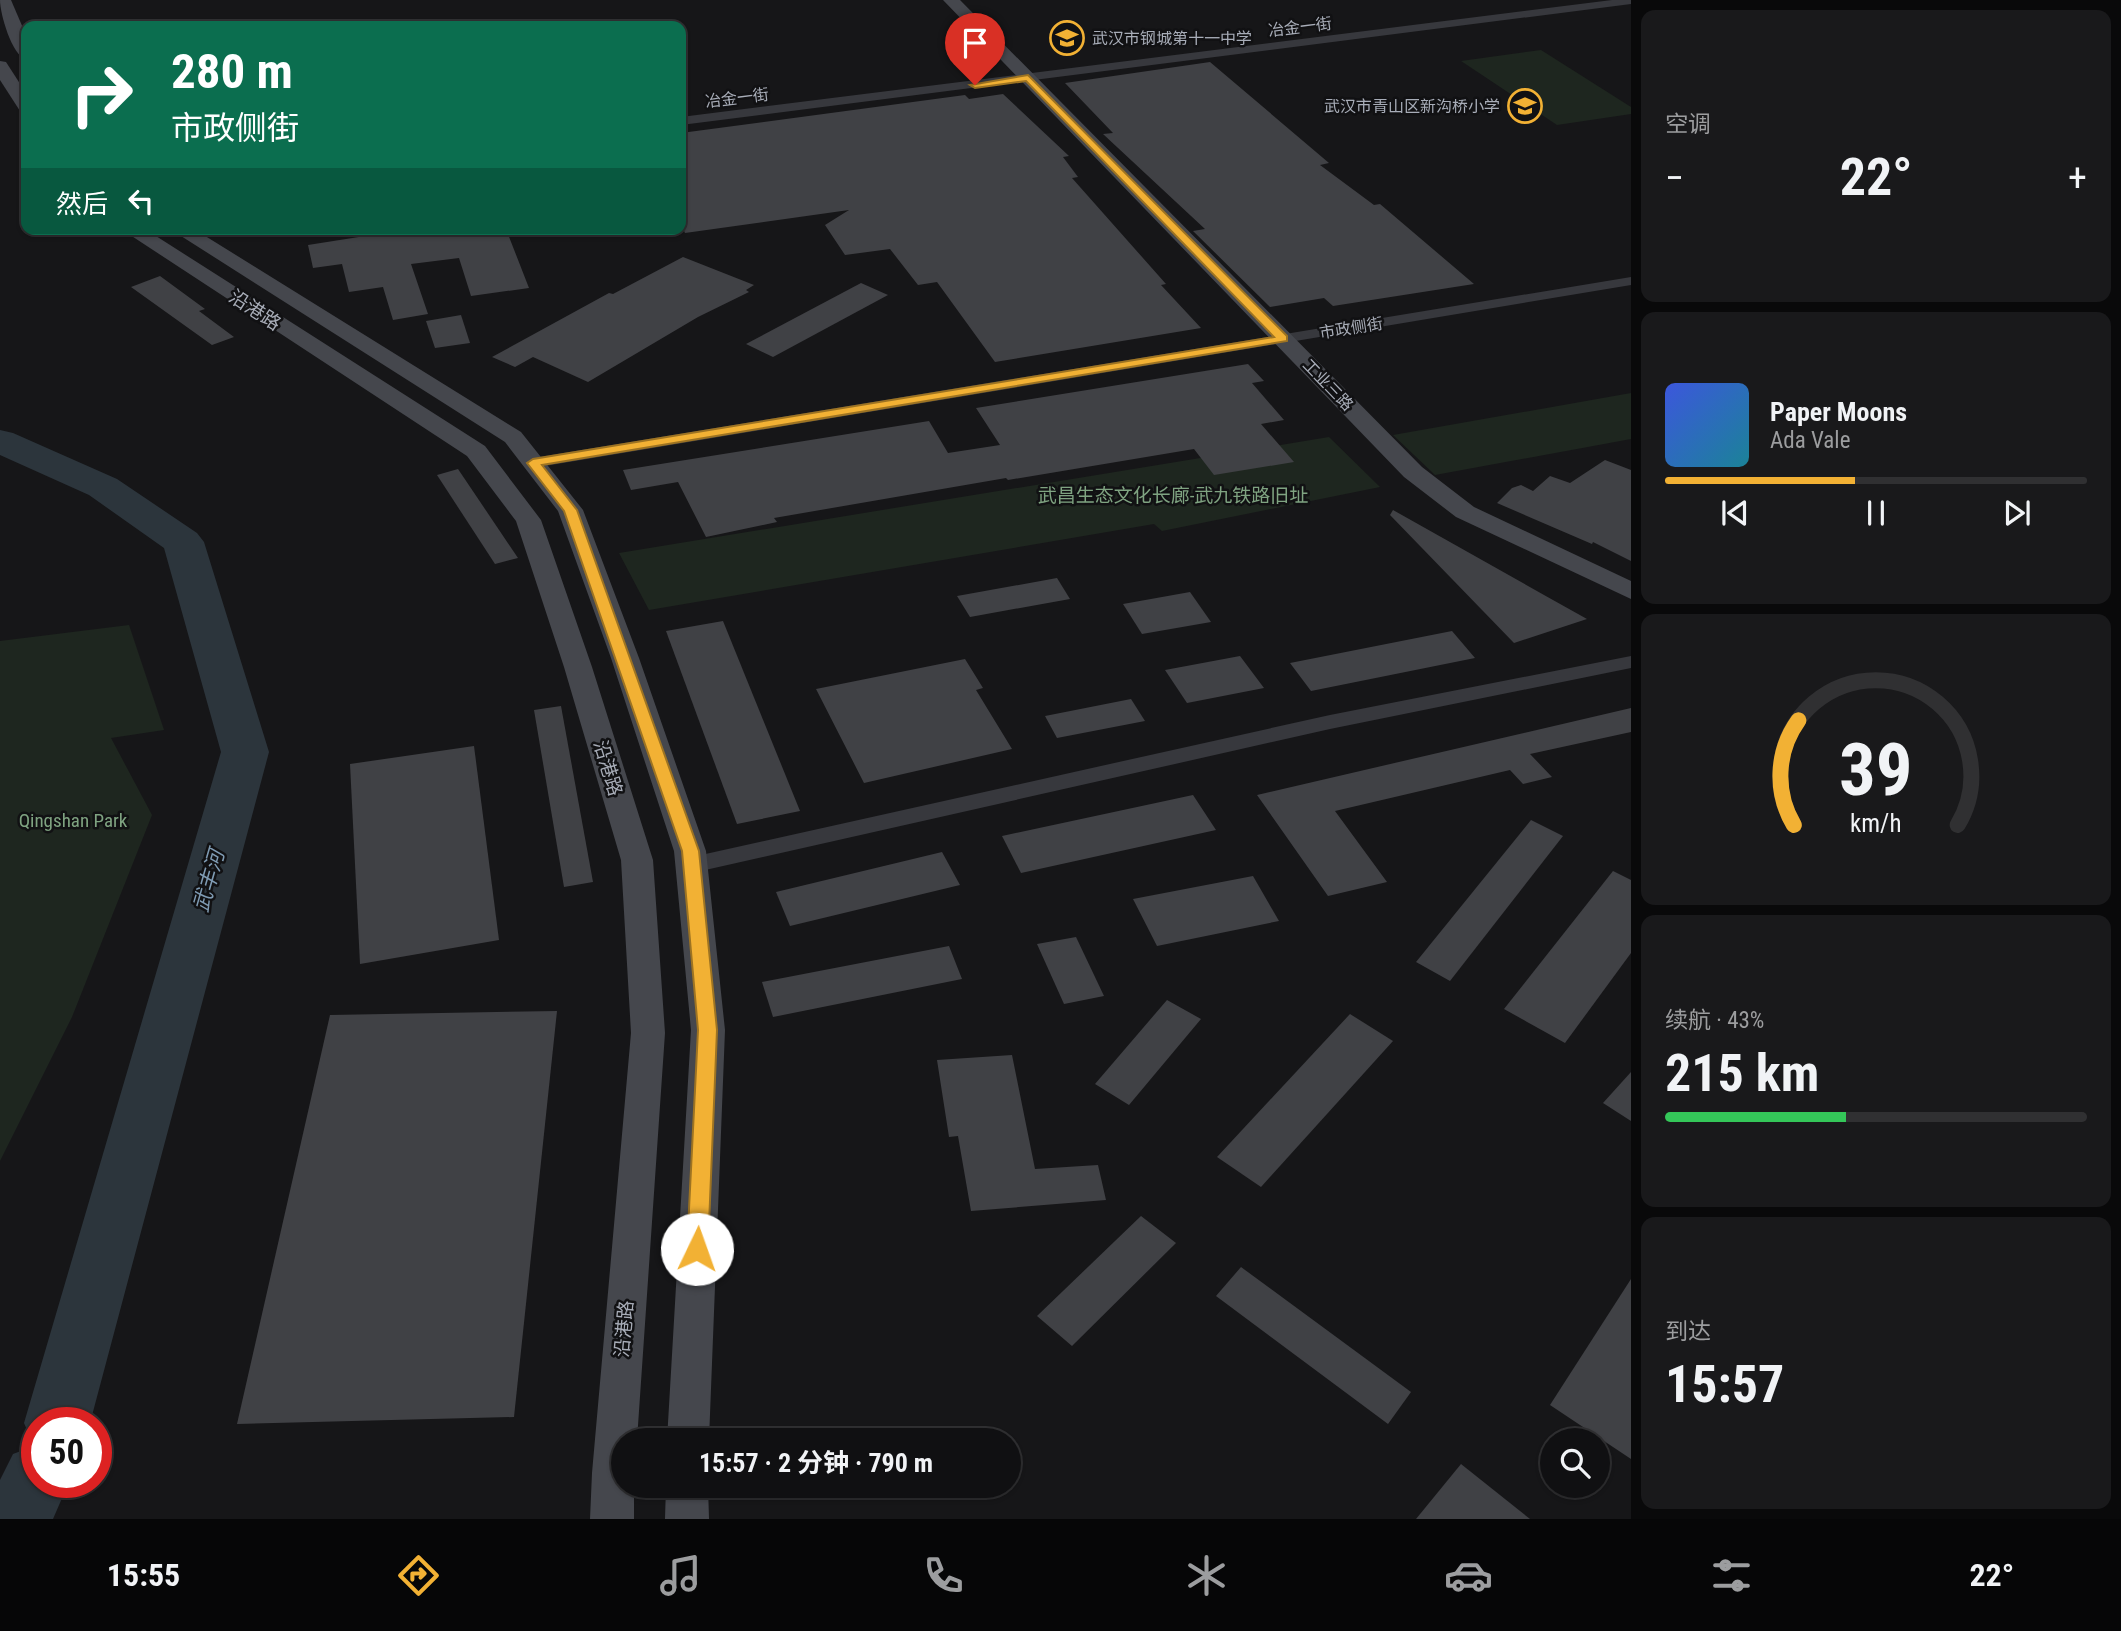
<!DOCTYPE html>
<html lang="zh">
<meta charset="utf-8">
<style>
:root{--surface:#101012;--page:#19191b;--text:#f1f3f6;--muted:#9c9d9f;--line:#303032;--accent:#f2b134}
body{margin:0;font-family:"Roboto Condensed","Noto Sans SC",sans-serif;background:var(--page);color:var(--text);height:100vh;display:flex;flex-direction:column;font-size:26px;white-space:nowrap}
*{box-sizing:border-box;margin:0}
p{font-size:23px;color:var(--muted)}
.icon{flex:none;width:38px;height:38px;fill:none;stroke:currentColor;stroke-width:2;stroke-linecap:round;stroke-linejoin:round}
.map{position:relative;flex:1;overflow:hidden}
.drawer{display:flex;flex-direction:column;gap:10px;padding:10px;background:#09090a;width:490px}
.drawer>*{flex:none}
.guide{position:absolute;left:21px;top:21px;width:665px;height:214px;border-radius:14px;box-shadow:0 2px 5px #0004,0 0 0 2px var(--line);background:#0b6e4f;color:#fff;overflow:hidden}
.buttons{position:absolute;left:1540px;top:1428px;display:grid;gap:14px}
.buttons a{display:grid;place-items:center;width:70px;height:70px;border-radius:50%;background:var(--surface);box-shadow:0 2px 5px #0004,0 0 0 2px var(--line);font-size:35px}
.speed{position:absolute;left:21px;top:1407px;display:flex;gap:14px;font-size:35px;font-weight:700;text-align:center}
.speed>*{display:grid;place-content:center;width:91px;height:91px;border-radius:50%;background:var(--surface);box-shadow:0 2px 5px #0004,0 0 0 2px var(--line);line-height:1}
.speed .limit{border:10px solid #d22;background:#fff;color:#111}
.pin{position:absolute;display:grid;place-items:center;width:60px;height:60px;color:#fff;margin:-72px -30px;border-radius:50% 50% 50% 0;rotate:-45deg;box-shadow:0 0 7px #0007}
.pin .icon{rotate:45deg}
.me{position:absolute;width:77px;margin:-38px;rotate:3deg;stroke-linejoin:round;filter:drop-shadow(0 0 5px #0008)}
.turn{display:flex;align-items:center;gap:24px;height:147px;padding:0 35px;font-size:32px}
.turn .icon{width:91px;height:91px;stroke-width:2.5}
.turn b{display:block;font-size:49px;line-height:60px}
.then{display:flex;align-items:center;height:66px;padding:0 35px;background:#0003;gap:14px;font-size:26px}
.big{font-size:52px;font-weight:700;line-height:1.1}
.drawer .card{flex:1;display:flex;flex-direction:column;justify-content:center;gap:10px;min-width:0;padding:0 24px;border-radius:14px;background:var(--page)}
.drawer .dial{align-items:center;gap:0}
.dial svg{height:182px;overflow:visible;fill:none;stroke:var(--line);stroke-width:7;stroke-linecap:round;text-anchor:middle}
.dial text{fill:var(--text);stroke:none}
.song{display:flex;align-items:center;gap:21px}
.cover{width:84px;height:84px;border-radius:10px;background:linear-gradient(135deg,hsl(230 70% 55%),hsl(190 70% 35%))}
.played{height:7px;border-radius:4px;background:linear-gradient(90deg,var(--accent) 45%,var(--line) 45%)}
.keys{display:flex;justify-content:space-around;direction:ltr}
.heat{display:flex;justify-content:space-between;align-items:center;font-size:38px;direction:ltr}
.charge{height:10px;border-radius:5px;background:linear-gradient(90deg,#34c759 43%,var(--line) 0)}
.trip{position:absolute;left:611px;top:1428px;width:410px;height:70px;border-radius:35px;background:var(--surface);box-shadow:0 2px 5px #0004,0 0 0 2px var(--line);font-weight:700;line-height:70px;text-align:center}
.tabs{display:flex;height:112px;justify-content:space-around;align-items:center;background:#060607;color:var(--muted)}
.tabs .icon{width:49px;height:49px}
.tabs .selected{color:var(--accent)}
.tabs b{font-size:32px;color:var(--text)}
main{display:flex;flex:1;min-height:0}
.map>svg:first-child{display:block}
.green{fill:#1e261f}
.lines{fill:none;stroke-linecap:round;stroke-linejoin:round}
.river{fill:#2c353c;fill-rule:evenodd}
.building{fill:#404145}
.minor{fill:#37383d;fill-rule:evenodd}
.secondary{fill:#45474d;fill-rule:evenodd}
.route{fill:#f2b134;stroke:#9d7322;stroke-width:2}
.labels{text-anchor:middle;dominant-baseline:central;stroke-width:5;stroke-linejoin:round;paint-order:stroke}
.far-street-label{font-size:16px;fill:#a8adb8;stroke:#111113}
.far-poi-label{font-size:16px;fill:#a8adb8;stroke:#111113;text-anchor:start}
.street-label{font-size:19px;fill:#a8adb8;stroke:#111113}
.park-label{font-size:19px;fill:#7fa381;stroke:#111113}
.water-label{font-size:21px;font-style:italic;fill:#7f9bb3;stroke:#111113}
</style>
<main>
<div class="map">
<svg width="1631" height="1519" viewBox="0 0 1631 1519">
<rect width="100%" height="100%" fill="#161618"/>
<g class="green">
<polygon points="1541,50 1631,107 1631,114 1557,125 1461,61"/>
<polygon points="1631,393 1631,439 1435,475 1393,435"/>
<polygon points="1329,437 1380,487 1162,531 1154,524 649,610 619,553"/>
<polygon points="129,625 164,730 111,738 152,815 72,1017 0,1161 0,641"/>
</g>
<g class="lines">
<polygon class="river" points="0,430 13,433 117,479 197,533 204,542 269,752 90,1423 37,1423 37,1482 69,1482 53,1519 0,1519 0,1480 13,1454 34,1446 24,1423 221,752 164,548 89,495 0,455"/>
</g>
<g class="building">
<polygon points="1210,62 1329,163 1320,165 1374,205 1380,204 1474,284 1333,306 1324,298 1270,307 1193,231 1205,229 1103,134 1113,133 1065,83"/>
<polygon points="1003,94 1069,156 1063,157 1078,177 1072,178 1166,284 1161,285 1201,328 995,362 937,282 918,285 890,249 845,255 825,225 849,210 685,233 681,224 681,133 965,95 969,99"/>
<polygon points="363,229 506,229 529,288 471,296 459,258 411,264 428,314 393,320 383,287 349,292 342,264 313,268 308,245 365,236"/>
<polygon points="683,257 754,285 746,290 749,292 698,317 588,382 533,357 515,367 492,357 609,293 613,294"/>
<polygon points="160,276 205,309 199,311 234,337 212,345 131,287"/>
<polygon points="861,283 888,295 773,357 746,344"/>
<polygon points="461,315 470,343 435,348 426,321"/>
<polygon points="1248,364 1264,381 1252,383 1284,420 1261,424 1294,462 1214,475 1194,449 1008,480 1006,478 774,518 777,522 706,537 678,482 631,490 623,470 929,421 948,453 1000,445 976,408"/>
<polygon points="1605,460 1631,470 1631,561 1593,542 1592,544 1497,503 1512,488 1521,485 1533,491 1550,476 1570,483"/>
<polygon points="458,469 518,558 495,564 437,475"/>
<polygon points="1393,510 1544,595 1587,619 1514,643 1390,515"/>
<polygon points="1057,578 1070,599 970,617 957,596"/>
<polygon points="1190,592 1211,622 1142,634 1123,604"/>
<polygon points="723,621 800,811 737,824 666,631"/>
<polygon points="1452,631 1475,658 1311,691 1290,663"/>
<polygon points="1240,656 1264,688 1187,703 1165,670"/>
<polygon points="965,659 983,688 976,690 1012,749 864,783 816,689"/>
<polygon points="1131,699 1145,721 1057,738 1045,716"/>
<polygon points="561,706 593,882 564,887 534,710"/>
<polygon points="1631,708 1631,732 1530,754 1552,777 1523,784 1510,770 1335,811 1387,882 1328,896 1257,795"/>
<polygon points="474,746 499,940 360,964 350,764"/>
<polygon points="1193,795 1216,830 1021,873 1002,836"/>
<polygon points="1531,820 1563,836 1450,981 1416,962"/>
<polygon points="942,852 960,885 790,926 776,892"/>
<polygon points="1613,871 1631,880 1631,953 1565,1043 1504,1009"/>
<polygon points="1253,876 1279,921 1157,946 1133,899"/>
<polygon points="1076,937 1104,996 1064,1004 1037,944"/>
<polygon points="949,946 962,979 773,1017 762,982"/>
<polygon points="1167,1000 1201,1019 1129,1105 1095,1084"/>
<polygon points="557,1011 514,1417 237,1424 330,1015"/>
<polygon points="1350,1014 1393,1041 1261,1187 1217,1157"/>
<polygon points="1012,1055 1035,1169 1098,1165 1106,1200 971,1211 958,1136 949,1137 937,1060"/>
<polygon points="1631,1072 1631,1121 1603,1103"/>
<polygon points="1141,1216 1176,1243 1072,1346 1037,1316"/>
<polygon points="1241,1267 1411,1392 1388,1424 1216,1296"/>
<polygon points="1631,1279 1631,1459 1550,1405"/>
<polygon points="1461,1464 1530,1519 1416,1519"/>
</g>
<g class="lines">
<g class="minor">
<polygon points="1612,0 1631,0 1631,4 681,125 681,117"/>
<polygon points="1631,277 1631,285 533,468 524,463 533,458"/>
<polygon points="1631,656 1631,668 1330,729 692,873 684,871 681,865 684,859 692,857 1330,715"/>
</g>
<g class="secondary">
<path d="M0 0H11L26 35V59C12 56 0 14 0 0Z"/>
<polygon points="943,0 960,0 1422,467 1474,507 1631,581 1631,599 1456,517 1404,477"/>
<polygon points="0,61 6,62 26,93 26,112 20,111 0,80"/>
<polygon points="121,229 145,229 485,446 541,520 592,667 653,860 665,1033 637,1440 623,1440 623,1486 634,1486 634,1519 590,1519 592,1473 631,1033 621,860 564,667 516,521 467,456"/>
<polygon points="170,229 194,229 521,432 583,510 639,658 706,851 725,1030 709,1440 667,1440 691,1030 674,851 611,658 558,511 505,442"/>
<polygon points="666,1486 708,1486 709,1519 665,1519"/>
</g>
</g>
<polygon class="route" points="1028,75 1287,336 1287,341 542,465 577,510 699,851 717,1030 708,1249 705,1255 697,1258 690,1255 687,1249 698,1030 682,851 564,511 527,463 533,459 1274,337 1026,81 975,88 970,85"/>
<defs>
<g id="school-ring" transform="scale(1.75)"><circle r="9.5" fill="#111113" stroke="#f2b134" stroke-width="1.5"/><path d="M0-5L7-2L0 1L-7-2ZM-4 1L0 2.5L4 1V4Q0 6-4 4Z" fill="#f2b134"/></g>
</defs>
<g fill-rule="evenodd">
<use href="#school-ring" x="1067" y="38"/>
<use href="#school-ring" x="1525" y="106"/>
</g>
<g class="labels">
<g class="far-street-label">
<text transform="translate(1300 27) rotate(-7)">冶金一街</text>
<text transform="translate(737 98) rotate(-7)">冶金一街</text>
<text transform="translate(1351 328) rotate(-9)">市政侧街</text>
<text transform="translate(1328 385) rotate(46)">工业三路</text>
</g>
<g class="far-poi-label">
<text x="1092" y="38">武汉市钢城第十一中学</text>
<text x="1500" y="106" text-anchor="end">武汉市青山区新沟桥小学</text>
</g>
<g class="street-label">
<text transform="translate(255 310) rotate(33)">沿港路</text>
<text transform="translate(608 768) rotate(73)">沿港路</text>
<text transform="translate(624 1329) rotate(-85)">沿港路</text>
</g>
<g class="park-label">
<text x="1173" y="495">武昌生态文化长廊-武九铁路旧址</text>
<text x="73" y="820">Qingshan Park</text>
</g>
<g class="water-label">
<text transform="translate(209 881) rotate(-74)">武丰河</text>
</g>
</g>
</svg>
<div class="buttons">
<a><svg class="icon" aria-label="search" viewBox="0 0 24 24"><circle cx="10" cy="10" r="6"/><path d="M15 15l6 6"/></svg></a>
</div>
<div class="speed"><div class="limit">50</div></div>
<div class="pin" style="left:975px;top:85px;background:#d93025"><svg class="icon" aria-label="arrive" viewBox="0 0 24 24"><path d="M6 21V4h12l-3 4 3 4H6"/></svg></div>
<svg class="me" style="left:697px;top:1249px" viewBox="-20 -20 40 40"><circle r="19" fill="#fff"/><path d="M0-13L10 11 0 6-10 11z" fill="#f2b134"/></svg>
<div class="trip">15:57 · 2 分钟 · 790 m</div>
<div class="guide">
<div class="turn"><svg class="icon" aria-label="right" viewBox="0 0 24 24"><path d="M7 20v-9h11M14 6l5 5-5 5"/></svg><div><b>280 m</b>市政侧街</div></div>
<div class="then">然后<svg class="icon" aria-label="left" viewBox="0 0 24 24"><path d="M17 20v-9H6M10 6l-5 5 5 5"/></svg></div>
</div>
</div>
<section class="drawer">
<div class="card"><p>空调</p>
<div class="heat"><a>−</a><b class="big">22°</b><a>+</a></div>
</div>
<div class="card">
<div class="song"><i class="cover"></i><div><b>Paper Moons</b><p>Ada Vale</p></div></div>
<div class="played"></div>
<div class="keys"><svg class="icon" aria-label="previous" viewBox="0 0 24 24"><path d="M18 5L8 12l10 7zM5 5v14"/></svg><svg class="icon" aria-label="pause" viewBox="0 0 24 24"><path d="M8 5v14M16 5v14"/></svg><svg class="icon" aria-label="next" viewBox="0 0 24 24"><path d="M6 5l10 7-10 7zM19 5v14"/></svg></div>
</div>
<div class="card dial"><svg viewBox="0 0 100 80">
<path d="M14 69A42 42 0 1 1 86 69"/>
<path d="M14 69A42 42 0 0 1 16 23" stroke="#f2b134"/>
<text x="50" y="56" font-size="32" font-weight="700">39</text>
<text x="50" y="72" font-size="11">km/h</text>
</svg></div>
<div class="card"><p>续航 · 43%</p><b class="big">215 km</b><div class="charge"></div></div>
<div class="card"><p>到达</p><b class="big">15:57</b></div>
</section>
</main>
<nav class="tabs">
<b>15:55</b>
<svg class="icon selected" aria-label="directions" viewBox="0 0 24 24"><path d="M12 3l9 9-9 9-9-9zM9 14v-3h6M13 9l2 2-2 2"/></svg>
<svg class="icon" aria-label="music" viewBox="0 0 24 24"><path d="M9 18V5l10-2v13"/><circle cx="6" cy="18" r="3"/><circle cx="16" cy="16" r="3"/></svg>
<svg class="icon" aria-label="phone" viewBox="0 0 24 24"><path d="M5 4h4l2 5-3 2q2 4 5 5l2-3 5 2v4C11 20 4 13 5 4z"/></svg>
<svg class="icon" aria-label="climate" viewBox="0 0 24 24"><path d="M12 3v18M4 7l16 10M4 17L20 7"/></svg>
<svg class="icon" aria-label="car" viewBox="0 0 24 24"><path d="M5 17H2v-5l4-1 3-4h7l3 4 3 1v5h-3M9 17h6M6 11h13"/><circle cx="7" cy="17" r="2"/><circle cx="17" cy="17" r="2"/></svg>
<svg class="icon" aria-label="filters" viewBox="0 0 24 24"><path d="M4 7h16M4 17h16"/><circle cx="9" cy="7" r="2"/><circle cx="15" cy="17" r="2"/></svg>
<b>22°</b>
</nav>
